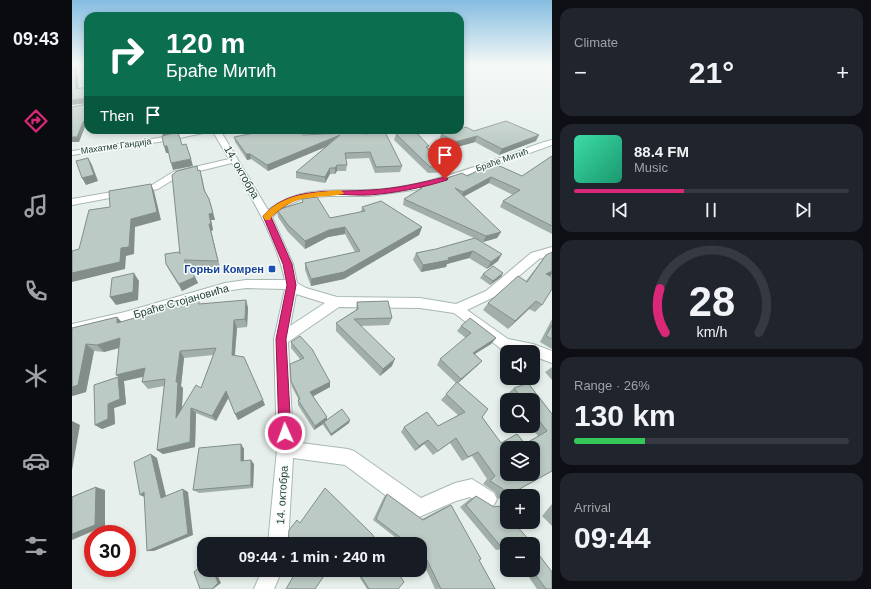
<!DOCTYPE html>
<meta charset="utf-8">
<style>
:root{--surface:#171b24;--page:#20242c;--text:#f1f3f6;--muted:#9ea1a6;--line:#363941;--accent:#db2777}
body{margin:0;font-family:Helvetica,sans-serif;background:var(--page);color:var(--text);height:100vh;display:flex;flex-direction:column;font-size:15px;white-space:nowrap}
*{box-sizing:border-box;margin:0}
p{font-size:13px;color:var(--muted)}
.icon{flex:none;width:22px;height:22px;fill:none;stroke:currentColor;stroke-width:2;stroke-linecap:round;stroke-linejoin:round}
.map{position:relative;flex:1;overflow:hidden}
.sheet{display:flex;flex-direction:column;gap:8px;padding:8px;background:#0d0f14;width:319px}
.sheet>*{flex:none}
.banner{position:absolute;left:12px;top:12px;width:380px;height:122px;border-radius:12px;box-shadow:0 2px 6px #0003;background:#0b6e4f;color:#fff;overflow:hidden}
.tools{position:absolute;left:428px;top:345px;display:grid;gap:8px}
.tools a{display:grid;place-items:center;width:40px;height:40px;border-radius:8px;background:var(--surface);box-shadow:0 2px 6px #0003;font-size:20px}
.speed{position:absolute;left:12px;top:525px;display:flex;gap:8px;font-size:20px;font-weight:700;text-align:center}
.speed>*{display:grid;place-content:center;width:52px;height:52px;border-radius:50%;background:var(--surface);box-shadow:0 2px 6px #0003;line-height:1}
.speed .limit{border:6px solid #d22;background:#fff;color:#111}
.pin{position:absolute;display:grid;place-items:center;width:34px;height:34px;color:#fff;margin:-41px -17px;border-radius:50% 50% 50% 0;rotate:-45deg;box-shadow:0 0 4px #0007}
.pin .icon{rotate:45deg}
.me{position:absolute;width:44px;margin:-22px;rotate:358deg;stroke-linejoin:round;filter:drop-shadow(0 0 3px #0008)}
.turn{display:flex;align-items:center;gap:14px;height:84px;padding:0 16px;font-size:18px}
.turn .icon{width:52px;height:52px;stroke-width:2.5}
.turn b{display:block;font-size:28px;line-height:34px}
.then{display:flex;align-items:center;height:38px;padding:0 16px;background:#0003;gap:8px;font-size:15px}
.big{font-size:30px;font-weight:700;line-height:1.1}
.sheet .widget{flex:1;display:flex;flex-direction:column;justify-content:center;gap:6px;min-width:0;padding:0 14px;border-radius:12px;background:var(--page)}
.sheet .dial{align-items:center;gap:0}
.dial svg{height:104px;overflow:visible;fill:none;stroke:var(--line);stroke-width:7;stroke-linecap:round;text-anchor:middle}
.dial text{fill:var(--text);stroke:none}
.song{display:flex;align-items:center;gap:12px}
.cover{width:48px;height:48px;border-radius:6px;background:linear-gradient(135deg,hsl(160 70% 55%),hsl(160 70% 35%))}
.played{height:4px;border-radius:2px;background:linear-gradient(90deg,var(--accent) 40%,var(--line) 40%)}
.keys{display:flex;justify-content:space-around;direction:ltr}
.heat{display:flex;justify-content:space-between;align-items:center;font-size:22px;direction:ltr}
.charge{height:6px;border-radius:3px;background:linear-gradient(90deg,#34c759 26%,var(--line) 0)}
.trip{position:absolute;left:125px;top:537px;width:230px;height:40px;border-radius:12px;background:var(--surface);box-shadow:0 2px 6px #0003;font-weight:700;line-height:40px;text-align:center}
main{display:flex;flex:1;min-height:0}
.tab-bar{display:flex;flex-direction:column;width:72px;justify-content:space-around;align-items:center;background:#090b0e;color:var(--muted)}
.tab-bar .icon{width:28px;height:28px}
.tab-bar .active{color:var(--accent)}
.tab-bar b{font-size:18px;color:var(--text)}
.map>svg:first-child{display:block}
.built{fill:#d4dfda}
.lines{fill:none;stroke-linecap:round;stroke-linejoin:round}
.street-casing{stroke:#a8b8b2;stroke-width:2}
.street{fill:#fff;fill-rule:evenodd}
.wall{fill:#a1aea9;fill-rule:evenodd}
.shaded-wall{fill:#838d89}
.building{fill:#bbcac4;stroke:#838d89;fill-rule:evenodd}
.route{fill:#db2777;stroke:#8e194d}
.slow{fill:#f59e0b}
.transit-dot{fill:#1a4fb4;stroke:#f7fbf9;stroke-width:1.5}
.labels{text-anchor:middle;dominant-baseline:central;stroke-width:3;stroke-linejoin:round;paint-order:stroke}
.far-street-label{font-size:9px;fill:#24423a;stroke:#f7fbf9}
.street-label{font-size:11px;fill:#24423a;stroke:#f7fbf9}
.transit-label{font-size:11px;font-weight:bold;fill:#164399;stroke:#f7fbf9;text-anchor:end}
</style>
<main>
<nav class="tab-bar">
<b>09:43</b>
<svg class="icon active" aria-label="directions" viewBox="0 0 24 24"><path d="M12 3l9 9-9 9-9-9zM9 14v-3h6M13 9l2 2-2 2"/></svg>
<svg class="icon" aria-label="music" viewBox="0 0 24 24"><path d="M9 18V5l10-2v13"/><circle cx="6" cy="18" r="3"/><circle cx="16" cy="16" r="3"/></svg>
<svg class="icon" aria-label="phone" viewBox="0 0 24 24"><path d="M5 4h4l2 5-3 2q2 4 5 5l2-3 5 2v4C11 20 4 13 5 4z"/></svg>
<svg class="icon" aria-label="climate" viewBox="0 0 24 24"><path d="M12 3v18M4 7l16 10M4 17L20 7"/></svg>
<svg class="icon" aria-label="car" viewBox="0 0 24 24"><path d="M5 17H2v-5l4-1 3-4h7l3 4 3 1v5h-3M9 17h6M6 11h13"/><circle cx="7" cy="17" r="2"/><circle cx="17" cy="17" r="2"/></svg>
<svg class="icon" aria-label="filters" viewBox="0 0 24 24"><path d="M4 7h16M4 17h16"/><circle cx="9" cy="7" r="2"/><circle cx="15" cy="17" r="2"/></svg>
</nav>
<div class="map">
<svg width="480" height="589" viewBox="0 0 480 589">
<rect width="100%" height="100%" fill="#e6efeb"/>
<polygon class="built" points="16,64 16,104 12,105 1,84 8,72 5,65"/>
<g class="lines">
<g class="street-casing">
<g id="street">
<polygon points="126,130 140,130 136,132 93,141 0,155 0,151 93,137"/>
<path d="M140 130H148L196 210C227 186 259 191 295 190 345 189 393 170 440 154 453 149 466 143 480 140V145L404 172 348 189 297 196H255L231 198 212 207 200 217 221 264 225 283 234 288 265 297 348 298 384 304 414 291 459 253 480 247V255L467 259 422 297 395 310 436 339 461 344 480 351V363L461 356V352H443L428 348 382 313 348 308 267 307 216 342 221 442 276 449 282 451 349 498 383 483 400 479 422 493 425 499 422 505 416 508 398 497 384 501 347 517 340 515 273 465 221 458 216 544H196L205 449 202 339 213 289 174 288 153 291 53 322 0 336V324L53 312 153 283 174 280H213C204 238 181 201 160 163L107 176 86 189 0 205V199L80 185 101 172 157 159ZM224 294 253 303 218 326Z"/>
<polygon points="190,570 210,570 202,589 182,589"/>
</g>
</g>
<use href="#street" class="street"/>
</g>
<g class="wall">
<polygon points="402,131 464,141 427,155 403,142 381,148 367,141 369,134"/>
<polygon points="292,134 330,166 328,172 303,173 297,158 274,159 275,165 274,171 265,171 263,174 258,174 253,183 224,178 224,172 255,146 196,171 179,159 175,160 163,142 162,137"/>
<polygon points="324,134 356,148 376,166 373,172 356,173 322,140"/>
<polygon points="480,156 480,234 428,207 431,201 441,195 417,183 391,197 429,232 425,238 411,242 406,240 426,261 415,269 397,258 375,264 374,267 349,272 341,260 344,253 364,249 402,238 331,205 332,199 347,190 348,187 395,176 450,176"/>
<polygon points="125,166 126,171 130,177 133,191 137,199 139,205 143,220 139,220 141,230 139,231 148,267 116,267 123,277 126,283 110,291 97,270 94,264 108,254"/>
<polygon points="230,199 258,218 289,212 290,207 350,227 347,235 272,279 239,286 233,270 233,263 283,252 273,234 256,237 233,249 216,232 206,217 205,210 230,202"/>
<polygon points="474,255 479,276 470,305 463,312 457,309 436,329 411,310 416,303 454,281"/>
<polygon points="431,273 429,277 418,285 408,278 411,274"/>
<path d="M174 300 176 308 175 327 165 328 163 355 193 405 166 420 156 398 144 421 124 413 123 447 91 454 85 450 92 386 76 389 70 382 71 377 52 381V382L54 404 42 408 43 424 30 429 23 425 46 377 47 348 32 352 22 351 14 392 0 396V328L45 317 50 322 129 304ZM141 355 129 388 110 408 111 388 109 386 112 358Z"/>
<polygon points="285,302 320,318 317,325 289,326 320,366 308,376 264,331 264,323 284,310"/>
<path d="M398 318 424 338 419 344 403 354 410 361 405 366 386 383 416 409 410 417 429 443 445 434 453 443 466 436 458 426H461V400H439L435 394 442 388 456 383 480 414V471L435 496 426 499 423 492 411 484 415 479 400 456 390 461 378 443 361 455 352 444 343 451 329 432 332 427 355 412 366 426 386 415 369 400 384 383 365 365 368 359 394 338 385 331 389 326ZM435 448H461V474H435Z"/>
<polygon points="480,319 480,349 468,342"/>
<polygon points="219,342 258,387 241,396 255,420 278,420 277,423 259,436 251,425 251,424 242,430 226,405 226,400 227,400 220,387 219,381 228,359 219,348"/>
<polygon points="480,367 480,380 473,372"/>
<polygon points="169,444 172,449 172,461 182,464 181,488 127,493 121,490"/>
<polygon points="315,494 350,519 373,507 379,505 407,560 423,589 363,589 348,556 348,544 332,544 301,520 312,497"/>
<polygon points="404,496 435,544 435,553 432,549 424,550 388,507 398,499"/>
<polygon points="480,504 480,526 470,516"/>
<polygon points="283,570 324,570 326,589 295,589"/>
<polygon points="452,570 461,570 480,589 465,589"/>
</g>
<g class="shaded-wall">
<polygon points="3,64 5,64 7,94 4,89"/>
<polygon points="13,98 16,103 0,105 0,100"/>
<polygon points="16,121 16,126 13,127 7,142 0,142 0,137 11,122"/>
<polygon points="85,130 105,130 106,133 91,136 90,133 86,133"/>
<polygon points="268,135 268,141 196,171 195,165"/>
<polygon points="467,135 464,141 427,155 430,149"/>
<polygon points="405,136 403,142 381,148 383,142"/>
<polygon points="92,146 95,146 97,153 94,153"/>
<polygon points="174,154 178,154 179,159 175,160"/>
<polygon points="16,158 20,165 26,181 14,185 10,178"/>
<polygon points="119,159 121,166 101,170 99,163"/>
<polygon points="265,165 265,171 263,174 263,168"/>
<polygon points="258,168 258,174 253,183 253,177"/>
<polygon points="419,177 417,183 389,198 391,192"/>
<polygon points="79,184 82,191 89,220 63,227 62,254 54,256 53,269 0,282 0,273 59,219"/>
<polygon points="137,199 143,220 139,220 141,230 139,231 148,267 137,224"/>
<polygon points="273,227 273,234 256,237 233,249 233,241 257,230"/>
<polygon points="350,227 347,235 272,279 239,286 239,279"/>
<polygon points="429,232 425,238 411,242 414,236"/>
<polygon points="401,251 397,258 375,264 374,267 349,272 351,265"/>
<polygon points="430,254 426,261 415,269 419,262"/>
<polygon points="480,271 480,275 468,282 474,274"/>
<polygon points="62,273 67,281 66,300 44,305 38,297"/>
<polygon points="431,273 429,277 418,285 421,281"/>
<polygon points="123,277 126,283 110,291 107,284"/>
<polygon points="174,300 176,308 175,327 173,319"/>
<polygon points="464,301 457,309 436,329 443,321"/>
<polygon points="45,317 51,324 45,323"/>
<polygon points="162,320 165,328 162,362 160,355"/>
<polygon points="48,338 54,346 32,352 25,345"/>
<polygon points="424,338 419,344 396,358 401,353"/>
<polygon points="14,344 22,351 14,392 0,396 0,387"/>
<polygon points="108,351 112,358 109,386 111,388 109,423 104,418 104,382"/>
<polygon points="323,359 320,366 308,376 311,369"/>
<polygon points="410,361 405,366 385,384 389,379"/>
<polygon points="73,368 78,375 52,381 52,382 54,404 42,408 43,424 30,429 23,425 36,404 47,377 44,375"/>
<polygon points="258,382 258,387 238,398 238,392"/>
<polygon points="154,391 157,397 144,421 140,416"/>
<polygon points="191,400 193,405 166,420 163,414"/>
<polygon points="119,408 124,413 123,447 91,454 85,450"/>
<polygon points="255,417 255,421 252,422 251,424 242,430 243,426"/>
<polygon points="278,420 277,423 259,436 259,434"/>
<polygon points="0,421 8,425 0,470"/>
<polygon points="356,440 352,444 343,451 347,446"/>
<polygon points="169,444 172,449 172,465 169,461"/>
<polygon points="79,454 85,458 95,500 89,498"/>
<polygon points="179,460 182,464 181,488 179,485"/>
<polygon points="24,487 33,490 33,526 0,540 0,534"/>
<polygon points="111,489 116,492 121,535 82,551 75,551"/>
<polygon points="72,492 75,498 68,495"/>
<polygon points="141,570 143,570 149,583 141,589 140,589"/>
</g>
<g class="building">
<polygon points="0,64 3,64 4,89 16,87 16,121 11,122 5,137 0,137 0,107 15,104 15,99 13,98 0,100"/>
<polygon points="434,121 467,135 430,149 405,136 383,142 369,134 383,130 388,130 388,129 394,127 402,131"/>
<polygon points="198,130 228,130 231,135 291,132 292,134 313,132 330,166 304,167 298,152 273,153 275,165 265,165 263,168 258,168 253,177 224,172 268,135 195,165 178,154 174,154 162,137"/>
<polygon points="343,131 357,146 354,147 376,166 358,167 324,134"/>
<polygon points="106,132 110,145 114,144 119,159 99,163 95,146 92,146 90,136"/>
<polygon points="480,156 480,226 431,201 448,190 419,177 391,192 383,188 429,232 414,236 332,199 350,188 348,187 390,173 395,176 421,163 450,176"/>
<polygon points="16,158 22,175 10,178 4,161"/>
<polygon points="125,166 126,171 128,170 132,190 137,199 141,213 137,214 139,224 137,224 146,261 112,260 123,277 107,284 94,264 93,254 107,252 108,254 100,175 105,171"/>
<polygon points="79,184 85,212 59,219 57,247 49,248 48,262 0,273 0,251 7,249 17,210 38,207 37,191"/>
<polygon points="245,197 258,218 293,211 290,207 309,201 350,227 272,272 239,279 233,263 288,251 273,227 257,230 233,241 216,225 205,210 231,202 230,199"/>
<polygon points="403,238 430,254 419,262 401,251 376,258 377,260 351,265 344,253 364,249"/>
<polygon points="480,252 480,271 474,274 480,277 480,289 470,305 464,301 443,321 416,303 446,276 455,282 474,255"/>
<polygon points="421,266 431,273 421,281 411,274"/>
<polygon points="62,273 61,292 38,297 40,278"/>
<path d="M127 299V304L174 300 173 319 162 320 160 355 172 357 191 400 163 414 154 391 140 416 119 408 118 442 85 450 93 379 70 382 73 368 44 375 48 338 25 345 14 344 6 385 0 387V328L45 317V323L73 315 74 308ZM144 348 129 388 124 385 104 418 106 382H104L108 351Z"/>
<polygon points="316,301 320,318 282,319 323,359 311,369 264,323 286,309 285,302"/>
<polygon points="398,318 424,338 401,353 410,361 389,379 368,359 399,333 389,326"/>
<polygon points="480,325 480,339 474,336"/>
<polygon points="228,336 240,349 258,382 238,392 255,417 243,426 226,400 228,399 219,381 218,364 232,358 219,342"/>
<polygon points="46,377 48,399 36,404 36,419 23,425 22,385"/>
<path d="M385 382 416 409 410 417 429 443 445 434 453 444 475 431 461 413V400H451L442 388 456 383 480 414V471L435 496 431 489 418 481 423 476 406 452 396 457 384 438 366 451 356 440 347 446 332 427 355 412 366 426 393 412 374 394ZM435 448H461V474H435Z"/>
<polygon points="270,409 278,420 259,434 252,422"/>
<polygon points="169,444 169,461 179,460 179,485 121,490 127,448"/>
<polygon points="79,454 89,498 111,489 116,534 75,551 72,492 68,495 62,462"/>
<polygon points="24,487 23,525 0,534 0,497"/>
<polygon points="253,488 300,534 307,544 216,544 217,530 225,520 228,523"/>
<polygon points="315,494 351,520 379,505 409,559 407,560 423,589 369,589 353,556 348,552 348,544 337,544 304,519"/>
<polygon points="404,496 422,507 427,506 435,515 435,522 441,522 461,544 435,544 435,545 431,549 394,505"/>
<polygon points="461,547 480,572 480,589 474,589 460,570 461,570"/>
<polygon points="132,563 132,570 141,570 146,583 140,589 128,589 122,572"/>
<polygon points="225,570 256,570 243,589 214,589"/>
<polygon points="285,570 324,570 332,582 326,589 297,589"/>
</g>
<linearGradient id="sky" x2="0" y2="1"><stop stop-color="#84bce0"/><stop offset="0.44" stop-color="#f4f8f6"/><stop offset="1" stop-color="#f4f8f6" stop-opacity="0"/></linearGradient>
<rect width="480" height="146" fill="url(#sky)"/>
<path class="route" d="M373 177 376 179 375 180C350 188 323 193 297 195 275 196 251 191 230 198 218 201 208 209 199 217L220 264 224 285 214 339 219 433 217 437 213 439 208 437 207 433 204 339 215 285 211 264 191 216C218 185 261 193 298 190 323 189 348 183 373 177Z"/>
<path class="slow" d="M268 190 272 193 271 194C246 199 228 193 206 211 203 214 199 216 198 220H193L191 216C211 193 240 193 268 190Z"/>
<rect class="transit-dot" x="196" y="265" width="8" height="8" rx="2"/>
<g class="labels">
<g class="far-street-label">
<text transform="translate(44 146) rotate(-8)">Махатме Гандија</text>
<text transform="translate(430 160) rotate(-19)">Браће Митић</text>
</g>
<g class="street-label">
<text transform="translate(170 172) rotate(60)">14. октобра</text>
<text transform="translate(109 301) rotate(-16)">Браће Стојановића</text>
<text transform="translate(210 495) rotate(-86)">14. октобра</text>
</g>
<g class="transit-label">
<text x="192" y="269">Горњи Комрен</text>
</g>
</g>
</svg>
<div class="tools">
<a><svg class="icon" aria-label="sound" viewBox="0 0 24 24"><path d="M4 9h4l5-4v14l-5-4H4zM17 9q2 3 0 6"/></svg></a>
<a><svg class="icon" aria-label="search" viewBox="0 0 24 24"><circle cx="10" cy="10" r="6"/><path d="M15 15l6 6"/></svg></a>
<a><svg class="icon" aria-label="layers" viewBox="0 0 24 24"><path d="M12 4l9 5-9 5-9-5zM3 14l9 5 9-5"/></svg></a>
<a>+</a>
<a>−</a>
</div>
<div class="speed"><div class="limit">30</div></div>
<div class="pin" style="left:373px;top:179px;background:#d93025"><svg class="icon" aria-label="arrive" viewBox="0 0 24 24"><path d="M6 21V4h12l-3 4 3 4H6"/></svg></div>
<svg class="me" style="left:213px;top:433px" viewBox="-20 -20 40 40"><circle r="17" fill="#db2777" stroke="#fff" stroke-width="3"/><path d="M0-11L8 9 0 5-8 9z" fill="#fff"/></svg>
<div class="trip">09:44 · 1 min · 240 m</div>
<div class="banner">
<div class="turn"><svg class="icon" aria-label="right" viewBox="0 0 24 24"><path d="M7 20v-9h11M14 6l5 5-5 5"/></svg><div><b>120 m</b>Браће Митић</div></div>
<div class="then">Then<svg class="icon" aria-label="arrive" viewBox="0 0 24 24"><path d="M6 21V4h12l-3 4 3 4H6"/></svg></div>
</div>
</div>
<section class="sheet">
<div class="widget"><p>Climate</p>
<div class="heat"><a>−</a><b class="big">21°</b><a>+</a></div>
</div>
<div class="widget">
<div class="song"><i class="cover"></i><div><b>88.4 FM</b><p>Music</p></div></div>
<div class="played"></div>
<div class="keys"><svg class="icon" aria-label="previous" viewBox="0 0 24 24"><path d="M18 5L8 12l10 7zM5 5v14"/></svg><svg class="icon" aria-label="pause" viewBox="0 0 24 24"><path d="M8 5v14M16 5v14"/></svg><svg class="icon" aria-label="next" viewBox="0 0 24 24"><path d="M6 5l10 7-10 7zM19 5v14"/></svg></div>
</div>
<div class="widget dial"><svg viewBox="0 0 100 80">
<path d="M14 69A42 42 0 1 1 86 69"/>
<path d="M14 69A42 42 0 0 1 10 35" stroke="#db2777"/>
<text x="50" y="56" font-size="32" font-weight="700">28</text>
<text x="50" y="72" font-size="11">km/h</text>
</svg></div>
<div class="widget"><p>Range · 26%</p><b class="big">130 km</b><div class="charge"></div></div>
<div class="widget"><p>Arrival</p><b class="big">09:44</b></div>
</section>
</main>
